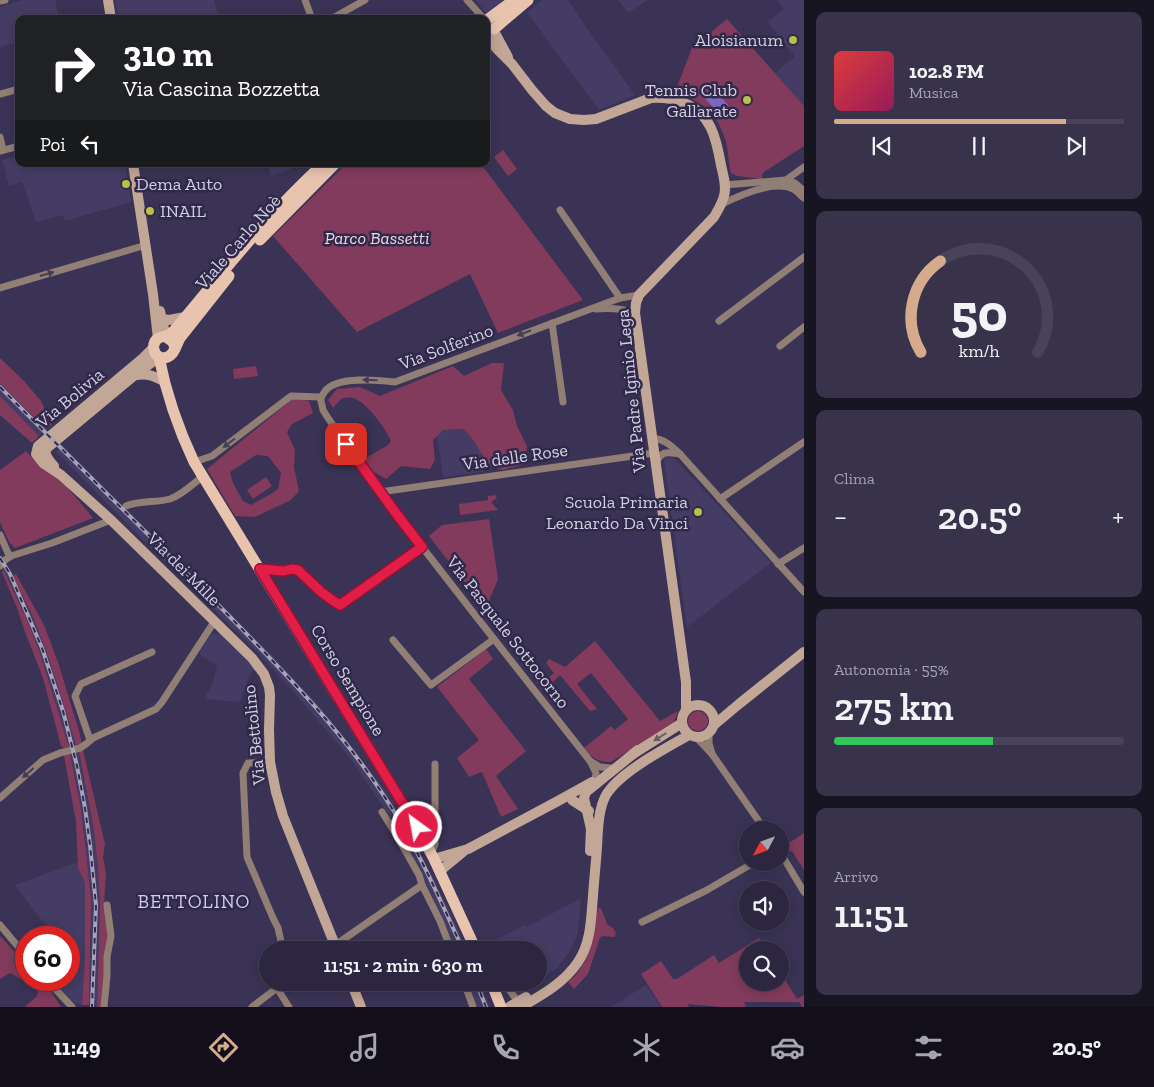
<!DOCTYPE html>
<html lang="it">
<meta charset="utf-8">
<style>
:root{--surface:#2c2640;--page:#38324b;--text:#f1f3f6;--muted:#a6a5b1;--line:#484359;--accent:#d6ab8b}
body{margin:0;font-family:"Zilla Slab",serif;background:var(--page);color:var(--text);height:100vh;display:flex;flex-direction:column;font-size:19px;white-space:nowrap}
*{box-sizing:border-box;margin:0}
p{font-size:16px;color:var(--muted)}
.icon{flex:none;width:28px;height:28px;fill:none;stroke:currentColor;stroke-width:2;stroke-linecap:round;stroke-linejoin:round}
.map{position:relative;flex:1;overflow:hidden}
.panel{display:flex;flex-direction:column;gap:12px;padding:12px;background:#181523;width:350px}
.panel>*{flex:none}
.top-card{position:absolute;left:15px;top:15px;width:475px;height:152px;border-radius:10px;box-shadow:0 2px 12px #0003,0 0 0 1px var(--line);background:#202124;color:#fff;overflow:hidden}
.needle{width:32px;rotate:229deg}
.tools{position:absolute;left:739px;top:821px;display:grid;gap:10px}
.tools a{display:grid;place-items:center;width:50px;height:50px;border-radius:50%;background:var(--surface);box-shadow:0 2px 12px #0003,0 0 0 1px var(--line);font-size:25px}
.speed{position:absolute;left:15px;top:926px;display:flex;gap:10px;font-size:25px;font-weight:700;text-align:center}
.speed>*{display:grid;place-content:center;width:65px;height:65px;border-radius:50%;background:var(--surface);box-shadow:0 2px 12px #0003,0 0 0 1px var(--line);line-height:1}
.speed .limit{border:8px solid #d22;background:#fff;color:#111}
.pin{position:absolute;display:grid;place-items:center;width:42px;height:42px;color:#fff;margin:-21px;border-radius:10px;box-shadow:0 2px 8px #0006}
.me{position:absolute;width:55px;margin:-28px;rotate:328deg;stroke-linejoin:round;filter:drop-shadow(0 0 4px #0008)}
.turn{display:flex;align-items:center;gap:18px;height:105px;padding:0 25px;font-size:22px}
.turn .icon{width:65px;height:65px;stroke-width:2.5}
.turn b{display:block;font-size:35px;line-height:42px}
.then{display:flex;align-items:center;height:48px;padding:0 25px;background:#0003;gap:10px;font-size:19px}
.big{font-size:38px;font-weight:600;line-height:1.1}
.panel .widget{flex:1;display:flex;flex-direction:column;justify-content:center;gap:8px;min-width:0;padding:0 18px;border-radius:10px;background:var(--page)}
.panel .dial{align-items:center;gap:0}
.dial svg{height:130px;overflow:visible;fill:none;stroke:var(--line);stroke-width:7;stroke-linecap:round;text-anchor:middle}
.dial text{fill:var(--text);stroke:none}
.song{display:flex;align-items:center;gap:15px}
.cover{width:60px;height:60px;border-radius:8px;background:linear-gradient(135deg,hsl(0 70% 55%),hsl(330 70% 35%))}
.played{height:5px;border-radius:2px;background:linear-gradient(90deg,var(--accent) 80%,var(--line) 80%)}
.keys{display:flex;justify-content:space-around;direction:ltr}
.heat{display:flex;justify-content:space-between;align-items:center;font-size:28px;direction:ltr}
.charge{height:8px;border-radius:4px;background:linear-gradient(90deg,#34c759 55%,var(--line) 0)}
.trip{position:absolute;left:259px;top:941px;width:288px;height:50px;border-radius:25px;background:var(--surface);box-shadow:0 2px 12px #0003,0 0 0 1px var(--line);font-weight:600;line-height:50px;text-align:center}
.menu{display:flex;height:80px;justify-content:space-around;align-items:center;background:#120f1a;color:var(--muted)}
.menu .icon{width:35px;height:35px}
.menu .selected{color:var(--accent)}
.menu b{font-size:22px;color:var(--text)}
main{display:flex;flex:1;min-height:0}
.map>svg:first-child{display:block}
.built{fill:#443c64}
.green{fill:#823b5c;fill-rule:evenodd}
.water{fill:#7c66c1}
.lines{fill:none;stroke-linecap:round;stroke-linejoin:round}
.street{stroke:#917f75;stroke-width:7}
.secondary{stroke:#c2a696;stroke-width:10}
.primary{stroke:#e8c4af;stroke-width:11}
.rail-casing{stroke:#a7a3bb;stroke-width:4}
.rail{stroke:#302949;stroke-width:2;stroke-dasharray:5.5;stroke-linecap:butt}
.oneway{fill:#483e54}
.oneway2{fill:#6a5b68}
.route-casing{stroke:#92132f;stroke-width:12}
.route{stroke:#e11d48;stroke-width:9}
.poi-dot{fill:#b9c046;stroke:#302949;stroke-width:2}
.labels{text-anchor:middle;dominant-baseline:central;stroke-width:5;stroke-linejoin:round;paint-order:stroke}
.poi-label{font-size:18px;fill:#d2cfe4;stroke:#302949;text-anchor:end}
.park-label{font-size:18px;font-style:italic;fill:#efd3de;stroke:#302949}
.street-label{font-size:18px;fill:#d2cfe4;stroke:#302949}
.neighbourhood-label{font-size:19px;letter-spacing:1px;fill:#d2cbf6;stroke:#302949}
</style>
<main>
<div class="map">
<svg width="804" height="1007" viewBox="0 0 804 1007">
<rect width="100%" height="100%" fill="#3a3355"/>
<g class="built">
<polygon points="23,0 55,0 59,16 62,16 63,19 19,19 19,42 0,47 0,7"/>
<polygon points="115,0 214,0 219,19 118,19"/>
<polygon points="476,0 508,0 492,15 486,14"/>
<polygon points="542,0 568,0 595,40 635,95 599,110 527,12"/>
<polygon points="618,0 648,0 628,13"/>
<polygon points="777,0 804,0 804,106 775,73 795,57 768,22 784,9"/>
<polygon points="19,155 19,164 125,164 131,202 65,221 63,215 36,222 22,182 9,186 2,160"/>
<polygon points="267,164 316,164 310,169 305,164 271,176"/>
<polygon points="0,383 46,429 39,436 0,396"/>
<polygon points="464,429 474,441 481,452 484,472 443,477 437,436 443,430"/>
<polygon points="62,445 189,571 275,659 320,707 336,727 388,794 402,816 454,920 467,950 454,950 437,906 410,852 386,811 350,758 285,682 250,645 178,575 56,452"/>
<polygon points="666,457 675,459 771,563 687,627 664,461"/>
<polygon points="6,565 25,600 40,634 61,693 76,745 69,747 39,650 28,622 3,569"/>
<polygon points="221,633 241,653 255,670 250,674 240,702 204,699 213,683 217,666 199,654 211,634"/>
<polygon points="79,751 94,830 98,870 100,906 97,1007 89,1005 91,933 81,809 70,754"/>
<polygon points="78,862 78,868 85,883 85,958 82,1005 75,1003 62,991 53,980 69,980 69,938 43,937 50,931 15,885"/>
<polygon points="581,898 578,933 572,947 558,967 538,982 538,950 483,950 481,947 525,925 527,927"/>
<polygon points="506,982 537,982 517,998"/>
<polygon points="467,983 480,983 490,1007 476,1007"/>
<polygon points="646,985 661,1007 611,1007"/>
</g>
<g class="green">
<path d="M727 19 804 106V146L764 172 762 175V179L737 176 731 173C728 163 729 153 726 142 718 113 702 101 675 92L692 48Z"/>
<polygon points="503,150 517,169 508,176 494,157"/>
<polygon points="346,164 481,164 583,300 498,333 470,274 357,332 273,236"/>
<polygon points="0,358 24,381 41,401 52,425 46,429 0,383"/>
<path d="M492 363H504L501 390 513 410 517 426 527 446 525 464 503 470 489 466 474 441 464 429 443 430 433 440 435 460 430 469 401 466 386 479 374 472 364 459 388 445 391 441C386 429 366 401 353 398 350 397 344 398 341 399L333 408 328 400 337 389 360 387 380 396 453 366 464 376Z"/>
<polygon points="256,366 258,376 234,379 233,369"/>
<polygon points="0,396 39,436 32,443 0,415"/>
<path d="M294 398 309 401 313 413 292 424 287 432 295 450 294 467 299 491 291 500 255 517 235 516 207 469ZM256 455 268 456 281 473 278 489 271 494 251 505 243 501 233 483 230 472Z"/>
<polygon points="26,451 34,460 58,476 93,518 15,548 9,542 0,522 0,470"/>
<polygon points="266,477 272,486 253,499 247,490"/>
<polygon points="495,495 497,498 491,502 498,510 460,515 459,504 488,500 488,496"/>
<polygon points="489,519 498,579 488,603 493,606 488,618 485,617 485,609 429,536 442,525"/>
<polygon points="3,569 28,622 39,650 69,747 64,748 61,746 43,678 25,632 17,608 2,572"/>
<path d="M16 574 44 625 59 665 79 731 82 744 76 745C65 708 54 671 40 635 33 614 22 595 12 576Z"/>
<path d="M595 641 660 721 678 711 674 722 611 762C598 763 592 757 584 748L611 726 615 730 628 719 591 673 577 684 597 709 590 711 560 675 546 689 542 690 531 674 535 671 544 681 554 673 546 663 549 659 565 667Z"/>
<polygon points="486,649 493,659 469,679 526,751 496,776 518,809 501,817 482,772 469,777 457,758 479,740 437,687"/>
<circle cx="698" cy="721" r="10"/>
<polygon points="83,750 105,844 103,857 106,873 104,905 107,923 108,941 102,1007 97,1007 100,906 98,870 94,830 79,751"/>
<polygon points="70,754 81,809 91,899 89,1005 82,1005 85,958 85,883 78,868 76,821 64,756"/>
<polygon points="804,833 804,870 792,851 786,853 783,847"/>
<polygon points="598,908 601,908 607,924 613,928 616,933 614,937 602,936 600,938 588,974 574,989 568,982 575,976 586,960"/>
<polygon points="0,936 26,964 26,980 42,980 48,987 61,1007 25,1007 37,996 38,989 10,973 0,979"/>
<polygon points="759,938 766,950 748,950 748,982 780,982 780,972 797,999 804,995 804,1007 802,1007 799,1002 744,1002 746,1007 721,1007 688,1004 689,1007 662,1007 641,974 661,961 673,979 677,979 714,955 719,963"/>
</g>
<polygon class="water" points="712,87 728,105 719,114 703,96"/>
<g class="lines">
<g class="street">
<polyline points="305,0 312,19"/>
<polyline points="467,0 484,19"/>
<polyline points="0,1 5,0"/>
<polyline points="331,19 365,0"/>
<polyline points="0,94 19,89"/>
<polyline points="0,137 3,150"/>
<polyline points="0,151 19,146"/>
<polyline points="786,180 804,167"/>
<polyline points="725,185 786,180 795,183 804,191"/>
<path d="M722 204C740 195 776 179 795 190 798 192 801 196 804 198"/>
<polyline points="560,210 620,298"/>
<polyline points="0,288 146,245"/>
<path d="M596 309C610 308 622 308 635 313"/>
<polyline points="719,321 804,257"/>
<polyline points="552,323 563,402"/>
<polyline points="780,346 804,327"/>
<polyline points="321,397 321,401 323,410 328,418 395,512 475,615 590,761 596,773 595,780"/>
<path d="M652 438C664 439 672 446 680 454L804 592"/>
<path d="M194 462 212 456 291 396 321 397C323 395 324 392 326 390 339 376 377 380 395 382L620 298 639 295"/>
<path d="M656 463C662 450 667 452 680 454"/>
<polyline points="380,492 654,453"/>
<polyline points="720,499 804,442"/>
<path d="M126 506C141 500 156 503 170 499 182 495 193 484 203 476"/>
<polyline points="0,535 8,553 11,556"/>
<polyline points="778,564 804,548"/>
<polyline points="0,566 5,560 11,556 52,543 111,520"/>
<polyline points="260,569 285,571 292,569 298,571 320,591 331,600 340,605 423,547"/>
<polyline points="393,640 431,685 494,639"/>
<polyline points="709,733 709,743 712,754"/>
<polyline points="696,737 712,754 765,830"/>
<polyline points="90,740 75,696 81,684 152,652"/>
<polyline points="590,761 600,767 611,768"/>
<polyline points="270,762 248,763 243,773 247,857 273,918 278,928 283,950"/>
<polyline points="0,798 43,760 60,753 80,748 86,744 93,738 156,709 162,702 214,622"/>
<polyline points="382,812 397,836 419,875 422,885 440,921 451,950"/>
<polyline points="780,852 804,892"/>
<polyline points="431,853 435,844 435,764"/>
<polyline points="642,922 707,890 755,862"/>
<polyline points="0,925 26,956"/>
<polyline points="328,950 422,885"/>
<polyline points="47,980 72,1007"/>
<polyline points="464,982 473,1007"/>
<polyline points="504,982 520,1005"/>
<polyline points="277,988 289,1007"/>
<polyline points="104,1007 107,976 107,957 111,936 107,905"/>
<polyline points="252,1007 285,982"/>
</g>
<g class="secondary">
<polyline points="108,0 111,19"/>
<polyline points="494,31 508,57"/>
<path d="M488 38 498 50 512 64 532 90 546 106 555 113 570 119 584 120 596 119 651 98C663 97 671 98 682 102 711 113 716 137 721 165 723 175 727 186 724 196 722 204 718 210 714 217L639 295 636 303 635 313 686 682V710"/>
<polyline points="133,164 153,294 158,339"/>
<polyline points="160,311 166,337"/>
<polyline points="162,319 169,320 185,317"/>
<polyline points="154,347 143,358 38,446 36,454 43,463 61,475 111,520 252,658 264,674 269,687 270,695 269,730 270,762 276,792 283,816 303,866 337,950"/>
<path d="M136 375C147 373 154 376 164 381"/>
<path d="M54 466C50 462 44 456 46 449L135 375 159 357"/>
<circle cx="698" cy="721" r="16"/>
<polyline points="714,725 739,704 804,652"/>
<polyline points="633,754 682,723"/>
<polyline points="572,800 589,811"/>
<polyline points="590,851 591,829 584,798 586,792 638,750"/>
<polyline points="434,859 468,849 558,801 592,782"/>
<polyline points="440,871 463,852"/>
<polyline points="351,982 361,1007"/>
<polyline points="509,1007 526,997"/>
<path d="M521 1007C542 995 564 983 578 962 591 943 591 919 593 896 594 880 596 863 597 847 598 830 598 810 606 795 620 772 666 748 689 735"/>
</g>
<g class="primary">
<polyline points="487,20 514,0"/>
<polyline points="494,29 528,0"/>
<polyline points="260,240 335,164"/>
<path d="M166 337C189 349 159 369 154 350 153 346 154 342 157 339 161 336 167 337 172 333 221 275 267 215 323 164"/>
<polyline points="175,349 180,338 229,276"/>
<path d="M159 357C166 393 178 428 194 462L417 827 434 859 476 950"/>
<polyline points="491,982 501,1007"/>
</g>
<g class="rail-casing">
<g id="rail">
<path d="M0 387C77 465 155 540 232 619 286 674 341 730 384 796 416 844 439 897 463 950"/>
<polyline points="0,558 10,574 42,648 63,711 77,766 85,808 90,845 96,905 92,1007"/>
<polyline points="476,982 486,1007"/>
</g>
</g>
<use href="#rail" class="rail"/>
</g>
<defs><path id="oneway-solid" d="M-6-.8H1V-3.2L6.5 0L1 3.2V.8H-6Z" transform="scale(1.25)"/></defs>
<g class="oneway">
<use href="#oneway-solid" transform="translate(47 274) rotate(-16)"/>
<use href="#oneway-solid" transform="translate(524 333) rotate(159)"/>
<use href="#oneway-solid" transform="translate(370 380) rotate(-178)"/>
<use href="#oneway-solid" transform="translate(229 443) rotate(143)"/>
<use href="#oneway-solid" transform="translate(28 773) rotate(139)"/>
</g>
<use class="oneway2" href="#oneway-solid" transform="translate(660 737) rotate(148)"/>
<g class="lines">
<g class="route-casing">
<polyline id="route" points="346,444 395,512 422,547 340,605 332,600 320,591 298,570 292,569 284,571 260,569 417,827"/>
</g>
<use href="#route" class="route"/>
</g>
<g class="poi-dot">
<circle cx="793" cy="40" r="5"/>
<circle cx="747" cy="100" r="5"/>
<circle cx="126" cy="184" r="5"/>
<circle cx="150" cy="211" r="5"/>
<circle cx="698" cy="512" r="5"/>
</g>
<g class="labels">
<g class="poi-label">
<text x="783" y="40">Aloisianum</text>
<text x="737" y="90">Tennis Club<tspan x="737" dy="21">Gallarate</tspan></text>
<text x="136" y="184" text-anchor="start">Dema Auto</text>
<text x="160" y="211" text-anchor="start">INAIL</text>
<text x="688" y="502">Scuola Primaria<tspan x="688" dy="21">Leonardo Da Vinci</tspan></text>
</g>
<g class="park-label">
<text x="377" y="238">Parco Bassetti</text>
</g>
<g class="street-label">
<text transform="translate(238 242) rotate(-49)">Viale Carlo Noè</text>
<text transform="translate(446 347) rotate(-21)">Via Solferino</text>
<text transform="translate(631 391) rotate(-96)">Via Padre Iginio Lega</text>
<text transform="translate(70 398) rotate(-40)">Via Bolivia</text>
<text transform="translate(515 457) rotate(-8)">Via delle Rose</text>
<text transform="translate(184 569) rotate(45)">Via dei Mille</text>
<text transform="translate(508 632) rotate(52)">Via Pasquale Sottocorno</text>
<text transform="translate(348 680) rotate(59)">Corso Sempione</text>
<text transform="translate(254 735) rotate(-96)">Via Bettolino</text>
</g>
<g class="neighbourhood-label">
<text x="194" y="901">BETTOLINO</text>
</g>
</g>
</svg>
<div class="tools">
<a><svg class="needle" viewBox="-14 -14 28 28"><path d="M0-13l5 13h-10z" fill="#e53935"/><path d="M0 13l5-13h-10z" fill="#a6a5b1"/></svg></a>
<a><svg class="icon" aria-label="sound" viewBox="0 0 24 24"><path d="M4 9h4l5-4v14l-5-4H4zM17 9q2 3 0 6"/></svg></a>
<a><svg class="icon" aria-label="search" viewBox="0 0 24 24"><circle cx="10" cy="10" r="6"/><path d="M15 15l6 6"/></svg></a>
</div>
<div class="speed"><div class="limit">60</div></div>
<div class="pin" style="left:346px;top:444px;background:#d93025"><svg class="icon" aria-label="arrive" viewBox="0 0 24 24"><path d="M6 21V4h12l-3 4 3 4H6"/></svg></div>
<svg class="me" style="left:417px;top:827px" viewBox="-20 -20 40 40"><circle r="17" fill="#e11d48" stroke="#fff" stroke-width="3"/><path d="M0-11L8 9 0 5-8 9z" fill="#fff"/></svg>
<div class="trip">11:51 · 2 min · 630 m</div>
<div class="top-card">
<div class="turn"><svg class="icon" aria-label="right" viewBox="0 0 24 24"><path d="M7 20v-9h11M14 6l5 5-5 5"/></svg><div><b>310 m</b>Via Cascina Bozzetta</div></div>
<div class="then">Poi<svg class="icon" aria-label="left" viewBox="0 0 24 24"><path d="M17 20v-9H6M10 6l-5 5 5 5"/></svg></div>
</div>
</div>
<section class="panel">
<div class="widget">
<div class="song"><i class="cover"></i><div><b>102.8 FM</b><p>Musica</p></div></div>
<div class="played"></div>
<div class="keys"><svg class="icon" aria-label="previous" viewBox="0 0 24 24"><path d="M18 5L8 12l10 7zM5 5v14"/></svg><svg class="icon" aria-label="pause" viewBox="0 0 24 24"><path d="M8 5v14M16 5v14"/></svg><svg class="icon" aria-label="next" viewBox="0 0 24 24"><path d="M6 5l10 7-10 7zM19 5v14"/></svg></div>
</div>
<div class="widget dial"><svg viewBox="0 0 100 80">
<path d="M14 69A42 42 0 1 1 86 69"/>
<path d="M14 69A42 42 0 0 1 26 13" stroke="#d6ab8b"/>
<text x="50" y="56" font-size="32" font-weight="700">50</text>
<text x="50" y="72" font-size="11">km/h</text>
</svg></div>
<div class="widget"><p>Clima</p>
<div class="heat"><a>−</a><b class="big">20.5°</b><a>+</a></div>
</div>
<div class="widget"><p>Autonomia · 55%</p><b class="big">275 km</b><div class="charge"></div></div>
<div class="widget"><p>Arrivo</p><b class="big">11:51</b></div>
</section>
</main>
<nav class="menu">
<b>11:49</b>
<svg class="icon selected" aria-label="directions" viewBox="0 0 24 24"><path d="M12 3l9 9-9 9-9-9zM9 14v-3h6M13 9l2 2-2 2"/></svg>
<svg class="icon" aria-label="music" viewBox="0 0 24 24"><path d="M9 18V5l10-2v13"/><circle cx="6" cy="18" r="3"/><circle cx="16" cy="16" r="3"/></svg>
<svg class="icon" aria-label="phone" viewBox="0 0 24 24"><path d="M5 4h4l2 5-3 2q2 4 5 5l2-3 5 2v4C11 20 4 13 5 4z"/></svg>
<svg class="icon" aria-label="climate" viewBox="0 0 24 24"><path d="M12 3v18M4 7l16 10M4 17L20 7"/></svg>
<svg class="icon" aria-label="car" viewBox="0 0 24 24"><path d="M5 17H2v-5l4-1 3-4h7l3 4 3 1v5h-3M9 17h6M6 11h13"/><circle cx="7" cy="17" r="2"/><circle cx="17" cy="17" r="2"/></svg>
<svg class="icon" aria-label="filters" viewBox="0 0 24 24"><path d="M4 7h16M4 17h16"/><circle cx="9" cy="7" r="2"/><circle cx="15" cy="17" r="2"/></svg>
<b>20.5°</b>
</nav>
